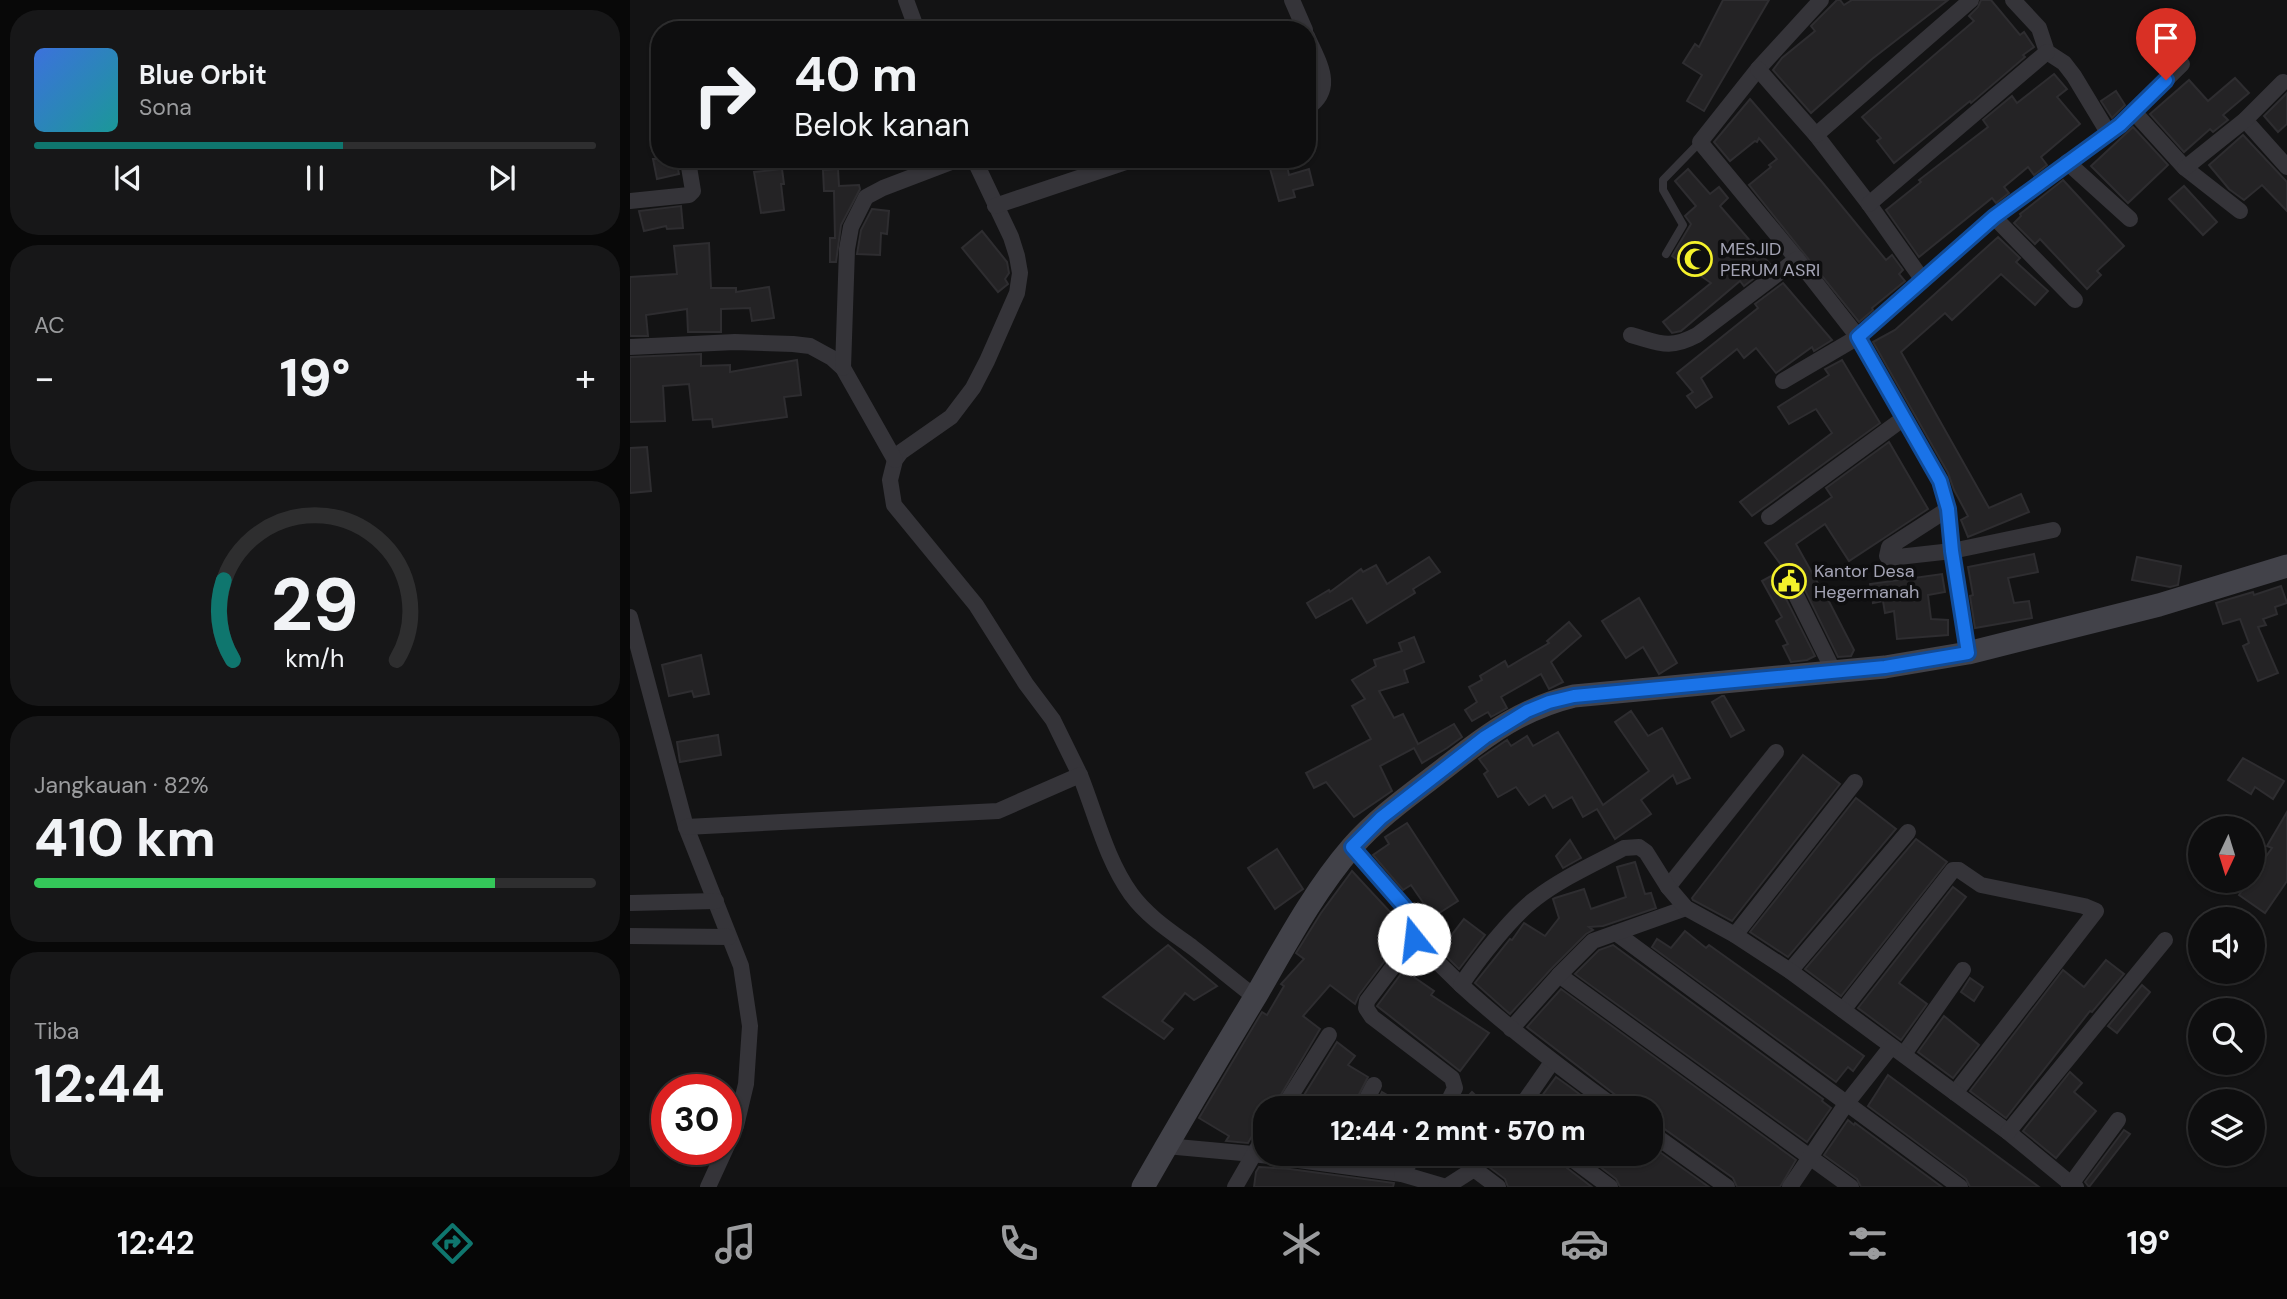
<!DOCTYPE html>
<html lang="id">
<meta charset="utf-8">
<style>
:root{--surface:#0e0e0f;--page:#171718;--text:#f1f3f6;--muted:#9b9c9e;--line:#2e2e2f;--accent:#0f766e}
body{margin:0;font-family:"DM Sans",sans-serif;background:var(--page);color:var(--text);height:100vh;display:flex;flex-direction:column;font-size:26px;white-space:nowrap}
*{box-sizing:border-box;margin:0}
p{font-size:23px;color:var(--muted)}
.icon{flex:none;width:38px;height:38px;fill:none;stroke:currentColor;stroke-width:2;stroke-linecap:round;stroke-linejoin:round}
.map{position:relative;flex:1;overflow:hidden}
.panel{display:flex;flex-direction:column;gap:10px;padding:10px;background:#080808;width:630px}
.panel>*{flex:none}
.banner{position:absolute;left:21px;top:21px;width:665px;height:147px;border-radius:28px;box-shadow:0 2px 5px #0004,0 0 0 2px var(--line);background:#0e0e0f;color:var(--text);overflow:hidden}
.needle{width:46px;rotate:184deg}
.fabs{position:absolute;left:1558px;top:816px;display:grid;gap:14px}
.fabs a{display:grid;place-items:center;width:77px;height:77px;border-radius:50%;background:var(--surface);box-shadow:0 2px 5px #0004,0 0 0 2px var(--line);font-size:35px}
.speed{position:absolute;left:21px;top:1074px;display:flex;gap:14px;font-size:35px;font-weight:700;text-align:center}
.speed>*{display:grid;place-content:center;width:91px;height:91px;border-radius:50%;background:var(--surface);box-shadow:0 2px 5px #0004,0 0 0 2px var(--line);line-height:1}
.speed .limit{border:10px solid #d22;background:#fff;color:#111}
.pin{position:absolute;display:grid;place-items:center;width:60px;height:60px;color:#fff;margin:-72px -30px;border-radius:50% 50% 50% 0;rotate:-45deg;box-shadow:0 0 7px #0007}
.pin .icon{rotate:45deg}
.me{position:absolute;width:77px;margin:-38px;rotate:344deg;stroke-linejoin:round;filter:drop-shadow(0 0 5px #0008)}
.turn{display:flex;align-items:center;gap:24px;height:147px;padding:0 28px;font-size:32px}
.turn .icon{width:91px;height:91px;stroke-width:2.5}
.turn b{display:block;font-size:49px;line-height:60px}
.big{font-size:52px;font-weight:800;line-height:1.1}
.panel .tile{flex:1;display:flex;flex-direction:column;justify-content:center;gap:10px;min-width:0;padding:0 24px;border-radius:28px;background:var(--page)}
.panel .dial{align-items:center;gap:0}
.dial svg{height:182px;overflow:visible;fill:none;stroke:var(--line);stroke-width:7;stroke-linecap:round;text-anchor:middle}
.dial text{fill:var(--text);stroke:none}
.song{display:flex;align-items:center;gap:21px}
.cover{width:84px;height:84px;border-radius:10px;background:linear-gradient(135deg,hsl(220 70% 55%),hsl(180 70% 35%))}
.played{height:7px;border-radius:4px;background:linear-gradient(90deg,var(--accent) 55%,var(--line) 55%)}
.keys{display:flex;justify-content:space-around;direction:ltr}
.heat{display:flex;justify-content:space-between;align-items:center;font-size:38px;direction:ltr}
.charge{height:10px;border-radius:5px;background:linear-gradient(90deg,#34c759 82%,var(--line) 0)}
.trip{position:absolute;left:623px;top:1096px;width:410px;height:70px;border-radius:28px;background:var(--surface);box-shadow:0 2px 5px #0004,0 0 0 2px var(--line);font-weight:800;line-height:70px;text-align:center}
.menu{display:flex;height:112px;justify-content:space-around;align-items:center;background:#060606;color:var(--muted)}
.menu .icon{width:49px;height:49px}
.menu .current{color:var(--accent)}
.menu b{font-size:32px;color:var(--text)}
main{display:flex;flex:1;min-height:0}
.map>svg:first-child{display:block}
.building{fill:#242325;stroke:#2e2d30;stroke-width:2}
.lines{fill:none;stroke-linecap:round;stroke-linejoin:round}
.lane{stroke:#353439;stroke-width:8}
.street{stroke:#353439;stroke-width:16}
.secondary{stroke:#424249;stroke-width:23}
.route-casing{stroke:#114b97;stroke-width:18}
.route{stroke:#1a73e8;stroke-width:12}
.labels{text-anchor:middle;dominant-baseline:central;stroke-width:7;stroke-linejoin:round;paint-order:stroke}
.poi-label{font-size:18px;fill:#a4a4b5;stroke:#0e0e0f;text-anchor:start}
</style>
<main>
<section class="panel">
<div class="tile">
<div class="song"><i class="cover"></i><div><b>Blue Orbit</b><p>Sona</p></div></div>
<div class="played"></div>
<div class="keys"><svg class="icon" aria-label="previous" viewBox="0 0 24 24"><path d="M18 5L8 12l10 7zM5 5v14"/></svg><svg class="icon" aria-label="pause" viewBox="0 0 24 24"><path d="M8 5v14M16 5v14"/></svg><svg class="icon" aria-label="next" viewBox="0 0 24 24"><path d="M6 5l10 7-10 7zM19 5v14"/></svg></div>
</div>
<div class="tile"><p>AC</p>
<div class="heat"><a>−</a><b class="big">19°</b><a>+</a></div>
</div>
<div class="tile dial"><svg viewBox="0 0 100 80">
<path d="M14 69A42 42 0 1 1 86 69"/>
<path d="M14 69A42 42 0 0 1 10 34" stroke="#0f766e"/>
<text x="50" y="56" font-size="32" font-weight="700">29</text>
<text x="50" y="72" font-size="11">km/h</text>
</svg></div>
<div class="tile"><p>Jangkauan · 82%</p><b class="big">410 km</b><div class="charge"></div></div>
<div class="tile"><p>Tiba</p><b class="big">12:44</b></div>
</section>
<div class="map">
<svg width="1657" height="1187" viewBox="0 0 1657 1187">
<rect width="100%" height="100%" fill="#131314"/>
<g class="building">
<polygon points="1093,0 1139,0 1074,111 1057,101 1072,75 1053,63 1065,44 1069,47"/>
<polygon points="1207,0 1210,0 1214,5 1222,0 1318,0 1242,59 1181,113 1143,70 1152,58 1185,31 1181,26"/>
<polygon points="1351,0 1361,0 1390,35 1394,32 1404,47 1393,55 1395,57 1341,103 1340,101 1264,163 1247,141 1251,138 1232,117 1344,21 1339,16 1348,7"/>
<polygon points="1424,74 1437,89 1427,97 1450,124 1411,157 1417,165 1404,175 1398,167 1374,187 1379,193 1366,203 1362,198 1289,257 1256,210 1291,182 1289,180 1358,127 1353,120 1382,96 1387,103"/>
<polygon points="1605,78 1619,93 1593,115 1598,120 1583,132 1580,129 1554,152 1520,114 1559,80 1578,101"/>
<polygon points="1486,91 1495,105 1482,118 1471,101"/>
<polygon points="1657,93 1657,124 1648,132 1634,116"/>
<polygon points="1120,99 1192,182 1256,260 1262,255 1273,270 1269,274 1275,281 1242,308 1243,310 1229,322 1119,185 1141,167 1139,165 1147,159 1129,138 1127,142 1125,141 1100,161 1084,142"/>
<polygon points="1503,127 1538,165 1498,203 1461,166"/>
<polygon points="1613,135 1657,182 1657,211 1632,185 1614,200 1599,189 1579,165"/>
<polygon points="23,159 46,159 49,174 27,179"/>
<polygon points="656,161 659,175 679,169 683,185 663,190 665,197 649,201 639,165"/>
<polygon points="152,169 154,184 151,184 154,210 131,213 124,172"/>
<polygon points="208,169 209,186 229,185 230,189 211,225 206,262 200,262 200,238 205,238 204,191 194,191 193,170"/>
<polygon points="1058,169 1080,194 1089,187 1098,198 1090,206 1141,265 1114,286 1110,281 1051,331 1042,333 1033,322 1081,283 1042,256 1061,224 1055,216 1066,206 1045,181"/>
<polygon points="1433,180 1494,246 1467,271 1471,275 1457,289 1410,239 1405,244 1384,223 1391,216 1390,214"/>
<polygon points="1554,186 1587,222 1573,235 1539,199"/>
<polygon points="51,206 53,228 37,229 36,226 14,231 9,211"/>
<polygon points="242,209 259,211 257,234 251,233 250,255 227,254 231,230"/>
<polygon points="352,231 377,262 379,273 375,279 378,284 368,292 332,248"/>
<polygon points="1368,237 1390,258 1386,262 1418,291 1405,305 1371,274 1322,320 1315,313 1271,352 1359,508 1391,494 1399,512 1338,537 1331,520 1338,516 1324,490 1318,473 1243,342 1265,330"/>
<polygon points="79,243 81,288 106,288 106,292 139,287 144,318 122,321 120,308 91,309 91,332 58,332 57,309 16,315 18,336 0,336 0,277 47,274 44,246"/>
<polygon points="1153,283 1202,340 1184,351 1182,347 1146,373 1126,348 1114,358 1107,349 1071,378 1082,397 1066,408 1057,396 1063,392 1047,373 1128,308 1125,304"/>
<polygon points="71,354 71,366 100,365 100,372 167,360 171,395 154,397 157,417 83,427 82,419 63,420 59,384 33,386 35,421 0,422 0,357"/>
<polygon points="1212,360 1250,423 1122,516 1110,502 1202,433 1186,409 1159,424 1148,407 1199,375 1195,369"/>
<polygon points="1259,442 1298,509 1219,561 1195,524 1166,544 1190,587 1191,586 1224,650 1221,656 1208,657 1168,576 1159,571 1150,576 1149,585 1185,656 1177,660 1161,662 1153,646 1158,644 1146,621 1152,617 1132,581 1154,569 1135,543 1202,497 1196,488"/>
<polygon points="17,447 21,491 0,493 0,448"/>
<polygon points="1404,554 1408,572 1378,578 1384,603 1399,601 1402,618 1345,628 1340,596 1343,595 1338,567"/>
<polygon points="799,557 810,572 783,589 785,593 737,623 722,598 686,618 677,603 699,590 700,592 731,569 733,572 746,565 757,584"/>
<polygon points="1507,557 1551,566 1548,585 1540,587 1502,580"/>
<polygon points="1312,574 1315,592 1298,595 1301,619 1318,620 1318,635 1267,639 1264,611 1255,613 1253,601 1243,603 1240,584"/>
<polygon points="1651,586 1657,603 1645,607 1647,614 1633,619 1636,625 1628,627 1648,673 1628,681 1613,646 1619,643 1610,619 1593,624 1586,603 1623,592 1624,595"/>
<polygon points="1009,598 1047,663 1029,674 1013,647 996,658 972,621"/>
<polygon points="939,622 951,636 921,662 933,682 919,689 911,674 871,697 877,708 861,717 858,712 842,721 835,710 847,702 839,687 852,680 850,676 875,661 878,667 919,643 917,641"/>
<polygon points="784,637 794,662 774,670 778,682 749,691 764,718 773,714 788,744 824,724 832,737 817,748 792,763 784,748 750,766 762,791 724,817 696,782 684,788 676,773 741,739 722,706 735,699 722,680 746,666 744,660 772,651 769,643"/>
<polygon points="71,655 79,694 64,697 62,691 39,696 32,665"/>
<polygon points="1092,696 1094,696 1114,730 1101,737 1082,702"/>
<polygon points="1001,711 1018,736 1032,728 1060,778 1047,784 1043,775 1011,800 1021,814 985,839 967,809 953,817 942,797 923,808 915,795 899,805 886,787 868,797 854,774 858,771 849,759 877,740 881,746 897,736 903,746 928,732 973,805 1019,771 985,722"/>
<polygon points="88,735 91,755 50,762 47,742"/>
<polygon points="1173,755 1210,784 1102,921 1063,900 1062,898"/>
<polygon points="1613,758 1654,781 1643,799 1625,787 1621,794 1598,780"/>
<polygon points="1226,798 1266,829 1158,957 1120,932"/>
<polygon points="1657,812 1657,881 1635,913 1609,895 1619,880 1622,880 1622,876 1642,848 1637,846"/>
<polygon points="777,823 828,901 803,917 781,885 773,890 743,855 759,844 755,837"/>
<polygon points="1286,839 1317,862 1211,996 1175,969"/>
<polygon points="940,840 951,858 933,868 926,856"/>
<polygon points="647,849 673,889 645,909 618,868"/>
<polygon points="1005,862 1015,894 1021,893 1026,908 973,926 959,927 963,930 956,934 922,968 880,1014 845,983 880,939 882,940 894,923 915,936 929,918 923,899 925,898 954,889 961,909 996,897 987,867"/>
<polygon points="722,871 775,928 774,935 729,995 725,1004 700,985 673,1016 690,1029 643,1108 635,1108 635,1125 626,1129 618,1143 596,1141 599,1136 569,1118 632,1012 637,1015 654,986 651,984 674,959 666,953 691,913"/>
<polygon points="1323,887 1336,897 1269,983 1297,1004 1271,1040 1228,1008"/>
<polygon points="834,919 855,935 829,969 810,950"/>
<polygon points="1055,931 1076,948 1079,945 1234,1056 1223,1071 1218,1067 1206,1082 1022,947 1027,939 1041,948"/>
<polygon points="538,945 587,986 564,1000 555,993 532,1021 543,1029 534,1039 473,997"/>
<polygon points="983,945 1193,1099 1192,1101 1201,1108 1177,1142 945,974 969,950"/>
<polygon points="1476,960 1494,974 1462,1012 1460,1011 1376,1118 1340,1091 1433,970 1454,987"/>
<polygon points="777,966 781,969 778,973 804,991 801,995 859,1033 830,1071 747,1006"/>
<polygon points="1340,978 1353,987 1344,1001 1331,992"/>
<polygon points="1512,985 1520,992 1487,1033 1478,1026"/>
<polygon points="931,989 1166,1160 1150,1187 1107,1187 1103,1178 1026,1123 1020,1122 1020,1108 996,1108 992,1100 897,1027"/>
<polygon points="1314,1016 1349,1045 1323,1078 1288,1052"/>
<polygon points="707,1042 725,1056 718,1065 738,1077 722,1108 666,1108"/>
<polygon points="1440,1072 1452,1083 1444,1092 1466,1111 1426,1158 1393,1131"/>
<polygon points="1258,1075 1409,1187 1340,1187 1336,1179 1238,1106"/>
<polygon points="926,1077 940,1087 968,1108 903,1108"/>
<polygon points="752,1092 780,1108 744,1108"/>
<polygon points="842,1092 859,1108 827,1108"/>
<polygon points="1218,1120 1224,1125 1225,1123 1312,1187 1231,1187 1227,1179 1194,1155"/>
<polygon points="1494,1130 1500,1134 1459,1187 1455,1182"/>
<polygon points="1020,1145 1079,1187 990,1187 986,1179 952,1153 1020,1153"/>
<polygon points="696,1153 773,1153 767,1163"/>
<polygon points="866,1153 924,1153 928,1161 962,1187 878,1187 875,1179 859,1167"/>
<polygon points="629,1167 660,1169 764,1183 763,1187 624,1187 626,1172"/>
</g>
<g class="lines">
<polyline class="lane" points="1036,254 1053,225 1033,190 1033,180 1070,142"/>
<g class="street">
<polyline points="276,0 287,30"/>
<polyline points="662,0 675,30"/>
<polyline points="1191,0 1128,69 1070,142 1167,259 1228,337 1310,481 1318,509 1322,551 1338,653"/>
<polyline points="1383,0 1409,28 1417,52 1434,63 1444,76 1479,134"/>
<path d="M677 36C688 62 707 88 677 108"/>
<polyline points="1128,69 1186,135 1239,204 1292,279"/>
<polyline points="1504,112 1555,168 1610,211"/>
<polyline points="1615,120 1657,167"/>
<polyline points="1186,135 1341,0"/>
<polyline points="344,159 381,237 387,256 390,273 387,293 357,361 343,388 321,417 271,452 265,460 260,480 264,505 346,605 396,684 423,720 450,775"/>
<polyline points="1437,162 1500,219"/>
<polyline points="1555,168 1615,120 1653,82"/>
<polyline points="0,201 59,195 63,191 59,167 65,162 72,159"/>
<polyline points="1239,204 1417,52"/>
<polyline points="365,206 505,159"/>
<polyline points="1364,217 1445,300"/>
<path d="M1001 335C1030 343 1039 350 1067 335L1167 259"/>
<polyline points="0,347 105,342 163,344 180,346 202,358 213,368 265,460"/>
<polyline points="213,368 217,249 221,227 236,197 253,188 329,159"/>
<polyline points="1153,381 1228,337 1364,217 1490,125 1552,64"/>
<polyline points="1318,509 1259,547 1257,556 1259,558 1322,551 1423,530"/>
<polyline points="1139,517 1274,418"/>
<polyline points="1159,581 1204,672"/>
<polyline points="0,617 56,827 111,966 120,1026 116,1084 106,1126 78,1187"/>
<path d="M56 827 368 811 450 775C466 815 476 859 501 894 517 916 540 931 562 947 583 963 604 981 625 997"/>
<polyline points="722,847 784,918 786,924 784,939 737,1001 736,1008 742,1017 822,1078 825,1088 815,1108"/>
<polyline points="1038,887 1146,752"/>
<polyline points="0,903 86,901"/>
<polyline points="986,933 1330,1187"/>
<polyline points="1105,935 1225,782"/>
<polyline points="0,936 99,937"/>
<polyline points="784,939 831,985"/>
<polyline points="1160,971 1278,832"/>
<polyline points="929,975 1221,1187"/>
<polyline points="1213,1010 1323,870 1329,870 1351,885 1454,906 1466,911 1325,1093"/>
<polyline points="881,1029 929,975 963,941 1056,908"/>
<polyline points="1274,1054 1333,970"/>
<polyline points="653,1108 699,1035"/>
<polyline points="732,1108 744,1085"/>
<polyline points="890,1108 922,1062"/>
<path d="M986 1108C932 1069 880 1030 831 985 847 961 882 916 905 899 932 878 964 864 994 848L1009 847 1016 852 1038 887 1056 908 1105 935 1160 971 1378 1132 1441 1184 1439 1187"/>
<polyline points="1020,1132 1097,1187"/>
<polyline points="1378,1132 1535,940"/>
<polyline points="536,1146 623,1154 772,1174 816,1187"/>
<polyline points="934,1153 980,1187"/>
<polyline points="844,1169 868,1187"/>
<polyline points="772,1174 786,1153"/>
<polyline points="605,1187 635,1135"/>
<polyline points="816,1187 844,1169 856,1153"/>
<polyline points="1160,1187 1216,1104 1261,1047"/>
<polyline points="1446,1187 1441,1184 1488,1120"/>
</g>
<path class="secondary" d="M513 1187C550 1122 588 1058 627 994 656 944 684 891 722 847 750 815 787 790 820 764 859 733 894 708 944 696L1255 667 1338 653 1529 605 1657 566"/>
</g>
<g class="lines">
<g class="route-casing">
<polyline id="route" points="784,939 786,924 784,918 722,847 751,818 855,737 897,711 919,702 944,696 1255,667 1338,653 1322,551 1318,509 1310,481 1228,337 1364,217 1490,125 1536,80"/>
</g>
<use href="#route" class="route"/>
</g>
<defs>
<g id="mosque-ring" transform="scale(1.75)"><circle r="9.5" fill="#0e0e0f" stroke="#f4f12b" stroke-width="1.5"/><path d="M3.5-4.9A6 6 0 1 0 3.5 4.9A5 5 0 1 1 3.5-4.9Z" fill="#f4f12b"/></g>
<g id="civic-ring" transform="scale(1.75)"><circle r="9.5" fill="#0e0e0f" stroke="#f4f12b" stroke-width="1.5"/><path d="M-.6-6.5H3V-4.5H.6V-3L4-1V1h2V6H-6V1h2V-1L-.6-3ZM-1.2 2.5V6h2.4V2.5Z" fill="#f4f12b"/></g>
</defs>
<g fill-rule="evenodd">
<use href="#mosque-ring" x="1065" y="259"/>
<use href="#civic-ring" x="1159" y="581"/>
</g>
<g class="labels">
<g class="poi-label">
<text x="1090" y="249">MESJID<tspan x="1090" dy="21">PERUM ASRI</tspan></text>
<text x="1184" y="571">Kantor Desa<tspan x="1184" dy="21">Hegermanah</tspan></text>
</g>
</g>
</svg>
<div class="fabs">
<a><svg class="needle" viewBox="-14 -14 28 28"><path d="M0-13l5 13h-10z" fill="#e53935"/><path d="M0 13l5-13h-10z" fill="#9b9c9e"/></svg></a>
<a><svg class="icon" aria-label="sound" viewBox="0 0 24 24"><path d="M4 9h4l5-4v14l-5-4H4zM17 9q2 3 0 6"/></svg></a>
<a><svg class="icon" aria-label="search" viewBox="0 0 24 24"><circle cx="10" cy="10" r="6"/><path d="M15 15l6 6"/></svg></a>
<a><svg class="icon" aria-label="layers" viewBox="0 0 24 24"><path d="M12 4l9 5-9 5-9-5zM3 14l9 5 9-5"/></svg></a>
</div>
<div class="speed"><div class="limit">30</div></div>
<div class="pin" style="left:1536px;top:80px;background:#d93025"><svg class="icon" aria-label="arrive" viewBox="0 0 24 24"><path d="M6 21V4h12l-3 4 3 4H6"/></svg></div>
<svg class="me" style="left:784px;top:939px" viewBox="-20 -20 40 40"><circle r="19" fill="#fff"/><path d="M0-13L10 11 0 6-10 11z" fill="#1a73e8"/></svg>
<div class="trip">12:44 · 2 mnt · 570 m</div>
<div class="banner">
<div class="turn"><svg class="icon" aria-label="right" viewBox="0 0 24 24"><path d="M7 20v-9h11M14 6l5 5-5 5"/></svg><div><b>40 m</b>Belok kanan</div></div>
</div>
</div>
</main>
<nav class="menu">
<b>12:42</b>
<svg class="icon current" aria-label="directions" viewBox="0 0 24 24"><path d="M12 3l9 9-9 9-9-9zM9 14v-3h6M13 9l2 2-2 2"/></svg>
<svg class="icon" aria-label="music" viewBox="0 0 24 24"><path d="M9 18V5l10-2v13"/><circle cx="6" cy="18" r="3"/><circle cx="16" cy="16" r="3"/></svg>
<svg class="icon" aria-label="phone" viewBox="0 0 24 24"><path d="M5 4h4l2 5-3 2q2 4 5 5l2-3 5 2v4C11 20 4 13 5 4z"/></svg>
<svg class="icon" aria-label="climate" viewBox="0 0 24 24"><path d="M12 3v18M4 7l16 10M4 17L20 7"/></svg>
<svg class="icon" aria-label="car" viewBox="0 0 24 24"><path d="M5 17H2v-5l4-1 3-4h7l3 4 3 1v5h-3M9 17h6M6 11h13"/><circle cx="7" cy="17" r="2"/><circle cx="17" cy="17" r="2"/></svg>
<svg class="icon" aria-label="filters" viewBox="0 0 24 24"><path d="M4 7h16M4 17h16"/><circle cx="9" cy="7" r="2"/><circle cx="15" cy="17" r="2"/></svg>
<b>19°</b>
</nav>
